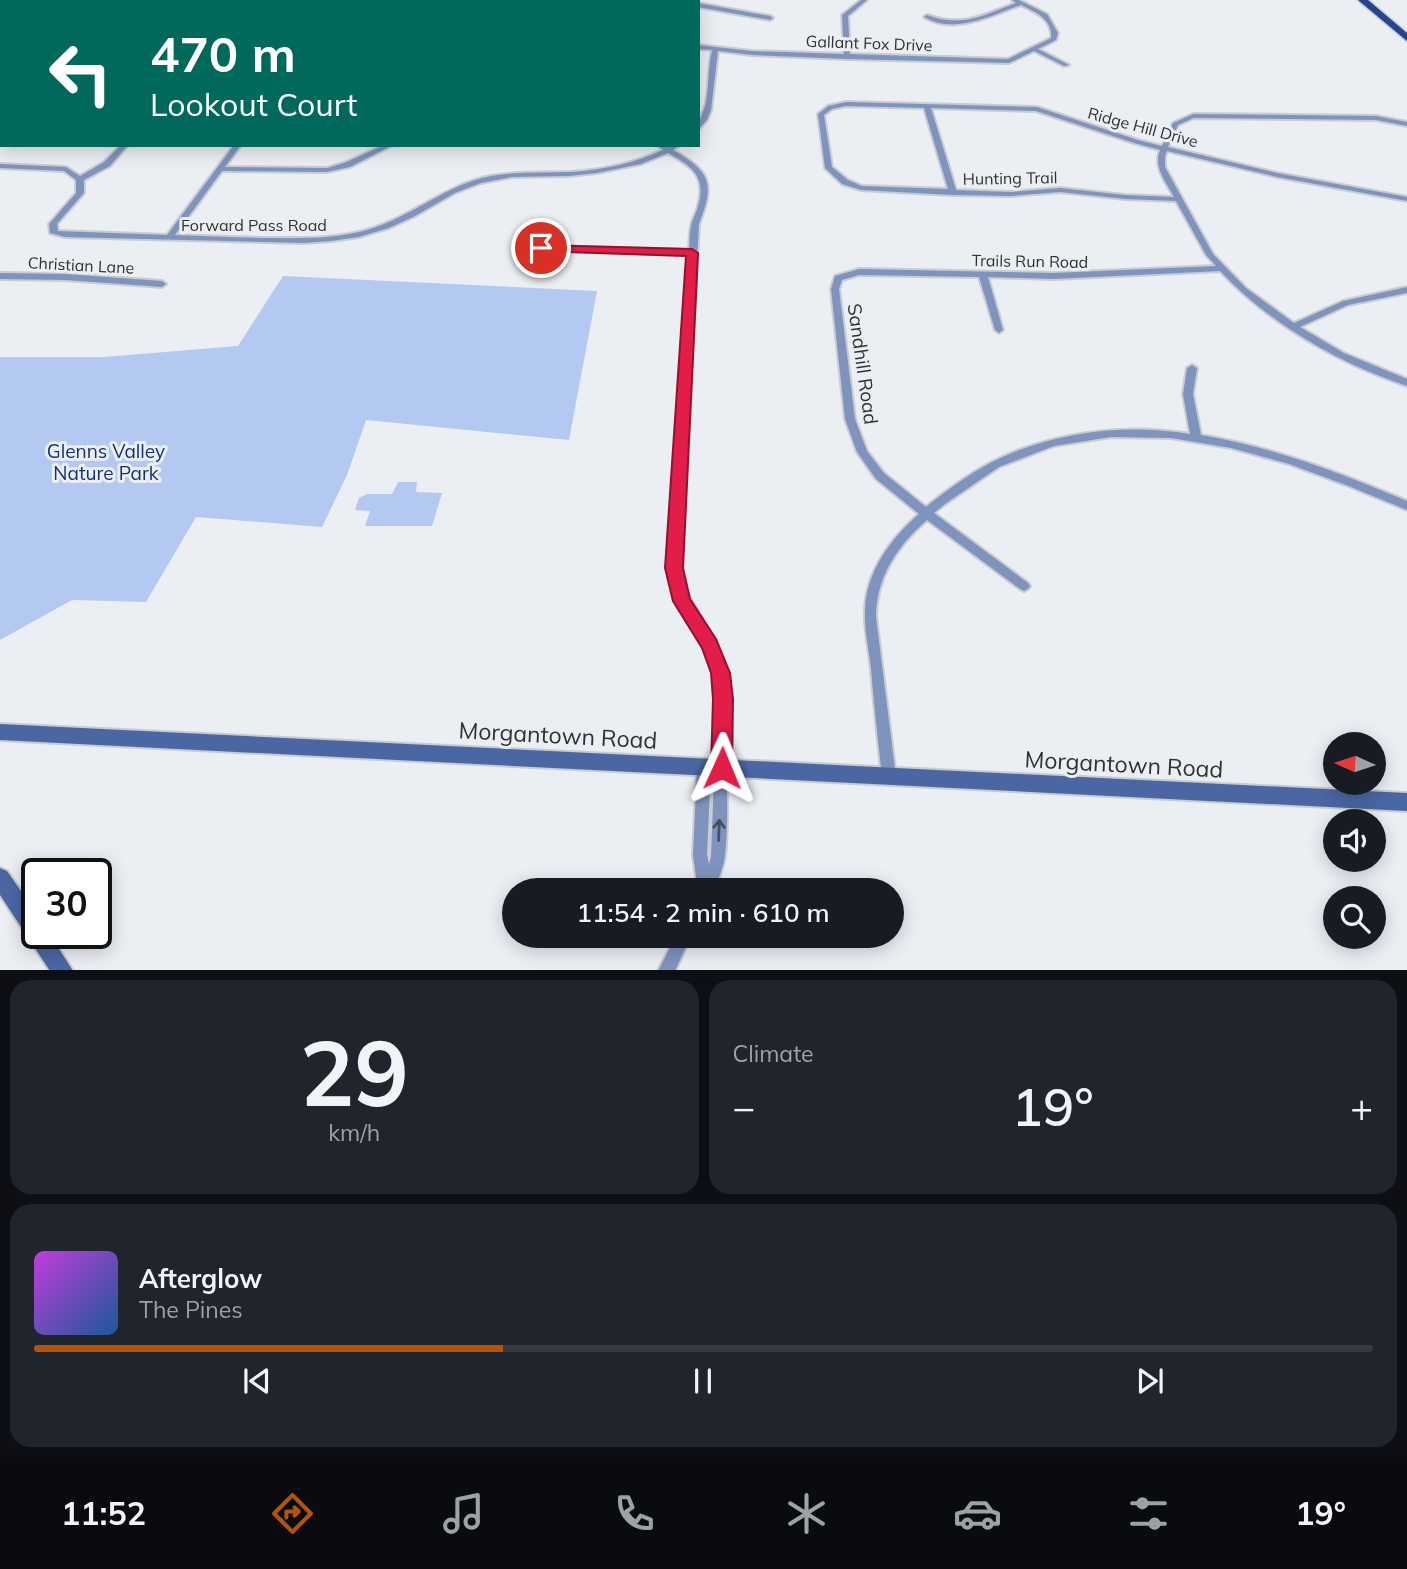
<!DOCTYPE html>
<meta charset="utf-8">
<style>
:root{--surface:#171b24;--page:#20242c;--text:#f1f3f6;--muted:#9ea1a6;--line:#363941;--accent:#b45309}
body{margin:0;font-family:Mulish,sans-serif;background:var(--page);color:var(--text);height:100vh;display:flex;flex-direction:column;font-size:26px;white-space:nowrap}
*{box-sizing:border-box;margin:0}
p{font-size:23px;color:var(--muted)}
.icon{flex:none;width:38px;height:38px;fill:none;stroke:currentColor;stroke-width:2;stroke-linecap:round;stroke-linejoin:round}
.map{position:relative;height:970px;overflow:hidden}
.drawer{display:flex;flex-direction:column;gap:10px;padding:10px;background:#0d0f14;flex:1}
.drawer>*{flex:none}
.top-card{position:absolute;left:0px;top:0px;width:700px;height:147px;box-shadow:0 4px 18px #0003;background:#00695c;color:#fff;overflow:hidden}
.needle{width:46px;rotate:273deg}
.tools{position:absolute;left:1323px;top:732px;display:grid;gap:14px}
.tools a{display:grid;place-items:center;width:63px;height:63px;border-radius:50%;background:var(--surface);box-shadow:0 4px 18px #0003;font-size:35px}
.speed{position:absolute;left:21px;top:858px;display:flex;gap:14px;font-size:35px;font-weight:700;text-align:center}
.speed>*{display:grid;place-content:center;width:91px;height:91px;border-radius:50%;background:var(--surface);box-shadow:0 4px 18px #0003;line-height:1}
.speed .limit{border:4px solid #111;border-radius:10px;background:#fff;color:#111}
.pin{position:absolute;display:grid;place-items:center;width:60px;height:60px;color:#fff;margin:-30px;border:4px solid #fff;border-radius:50%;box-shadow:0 2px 7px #0007}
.me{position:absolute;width:77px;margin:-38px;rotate:1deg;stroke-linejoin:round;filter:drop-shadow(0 0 5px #0008)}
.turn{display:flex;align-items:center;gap:24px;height:147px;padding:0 35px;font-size:32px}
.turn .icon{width:91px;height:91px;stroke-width:2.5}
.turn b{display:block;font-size:49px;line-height:60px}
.big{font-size:52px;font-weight:600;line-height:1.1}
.drawer .card{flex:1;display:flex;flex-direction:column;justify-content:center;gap:10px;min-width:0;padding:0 24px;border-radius:21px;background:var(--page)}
.drawer .dial{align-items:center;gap:0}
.dial b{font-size:91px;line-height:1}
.song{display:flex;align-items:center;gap:21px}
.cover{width:84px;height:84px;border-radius:10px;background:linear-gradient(135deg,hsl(290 70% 55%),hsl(210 70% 35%))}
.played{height:7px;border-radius:4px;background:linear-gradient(90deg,var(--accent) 35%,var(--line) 35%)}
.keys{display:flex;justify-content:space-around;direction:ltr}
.heat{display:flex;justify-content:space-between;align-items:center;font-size:38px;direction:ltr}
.drawer .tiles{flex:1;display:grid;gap:10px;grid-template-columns:1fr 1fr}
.card:last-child{grid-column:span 2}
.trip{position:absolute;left:502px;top:878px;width:402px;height:70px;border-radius:35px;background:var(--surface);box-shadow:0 4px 18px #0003;font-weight:600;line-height:70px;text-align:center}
.dock{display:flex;height:112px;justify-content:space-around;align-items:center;background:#090b0e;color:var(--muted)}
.dock .icon{width:49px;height:49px}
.dock .on{color:var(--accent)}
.dock b{font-size:32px;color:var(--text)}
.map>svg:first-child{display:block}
.green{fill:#b4c9f2}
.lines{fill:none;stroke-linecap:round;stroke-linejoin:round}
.street-casing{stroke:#c9ccd0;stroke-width:4}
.secondary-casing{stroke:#c9ccd0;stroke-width:4}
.primary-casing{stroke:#c9ccd0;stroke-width:3}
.street{fill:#7e93be;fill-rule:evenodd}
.secondary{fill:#4a67a4;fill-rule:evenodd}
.primary{fill:#254590;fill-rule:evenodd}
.oneway{stroke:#474e5d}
.route{fill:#e11d48;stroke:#92132f;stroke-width:2}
.labels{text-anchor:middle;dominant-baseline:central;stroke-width:6;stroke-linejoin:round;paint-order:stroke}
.far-street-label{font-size:16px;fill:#303133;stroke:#ebeef3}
.street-label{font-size:19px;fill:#303133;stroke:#ebeef3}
.park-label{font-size:19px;fill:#153176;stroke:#ebeef3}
.near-street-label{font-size:23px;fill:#303133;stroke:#ebeef3}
</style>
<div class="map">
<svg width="1407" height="971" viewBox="0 0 1407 971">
<rect width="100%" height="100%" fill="#ebeef3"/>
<g class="green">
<polygon points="283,276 597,291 569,440 366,420 347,475 322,527 196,517 146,602 72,600 0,640 0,357 104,357 238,346"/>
<polygon points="398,482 417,482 416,492 442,493 432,526 365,526 370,511 355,510 359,498 367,494 392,494"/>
</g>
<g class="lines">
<g class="street-casing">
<g id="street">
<polygon points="289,0 295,0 294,2 288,2"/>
<polygon points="379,0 385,0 384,2 378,2"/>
<rect x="483" y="0" width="6" height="2"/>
<polygon points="578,0 584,0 586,2 580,2"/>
<polygon points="599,0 608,0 605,2 595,2"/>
<polygon points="675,0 687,2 678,2"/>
<path d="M861 0H867L848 16 850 54 1008 59 1051 38C1053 19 1035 12 1021 5 990 16 955 35 924 17L927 15C963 28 983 15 1016 3L1012 0H1019L1047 14 1058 33 1056 40 1038 49 1069 65 1064 66 1034 51 1009 63 847 59 752 55 718 51 711 110 707 120 698 130C698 120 704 112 706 102 709 85 708 68 712 50L698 49V45L752 51 844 54 842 15Z"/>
<polygon points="698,3 770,16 773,18 770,20 698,7"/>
<rect x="0" y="14" width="2" height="4"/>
<rect x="0" y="58" width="2" height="4"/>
<polygon points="2,70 2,74 0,75 0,71"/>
<path d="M846 102 1037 107 1138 140 1162 146 1173 123 1193 114 1376 116 1407 122V126L1376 120 1194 118 1178 125 1168 147 1277 173 1407 197V201L1277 177 1167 151 1165 156V167L1213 254 1246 288 1294 323 1343 301 1407 287V293L1348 305 1300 327 1344 353 1407 379V386C1338 363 1270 324 1220 271L1053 279 988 277 1003 330 999 333 995 330 979 277 859 275 842 280 839 289 855 419 867 451 884 473 926 507C943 493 972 472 992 462 1051 432 1126 423 1190 434L1183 394 1187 368 1192 365 1197 368 1193 394 1201 435C1273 447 1340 473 1407 501V510L1346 485 1289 464 1231 448 1171 438 1111 437 1054 446 999 467 945 504 934 513 1028 583 1030 586 1028 589 1024 591 1020 589 927 520C898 545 876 577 876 617L896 777 894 782 889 784 884 782 882 777C878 741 874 705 871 669 869 650 864 630 865 610 866 572 891 538 919 514L876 479 857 452 845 419 831 289 835 276 859 269 1053 273 1216 266 1206 255 1176 201 1125 199 1060 192 1011 196 953 195 861 190 842 184 825 168 818 114 828 106ZM846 106 924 108 948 189 862 186 848 180 832 167 824 115 832 109ZM931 108 1036 111 1134 143 1160 150C1153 167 1166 182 1174 197L1125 195 1060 188 1011 192 956 190Z"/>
<path d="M121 145H128L110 166 84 180V193L57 224 58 231 167 235 234 145H241L225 167 327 168 344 163 384 145H393L350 167 327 172 222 171 175 235C203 236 232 237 260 238 297 238 334 240 370 229 413 216 447 184 491 176 518 171 544 173 571 172 603 170 634 163 663 150L657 145 668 147 680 145 673 150C711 172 715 183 699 224L680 568C685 601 710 624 720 656 734 695 728 738 727 779 727 804 728 830 725 855 724 867 718 879 714 891H698L693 855 697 767 699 762 704 760 709 762 711 767 707 855 709 864 711 857 717 699C715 682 712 665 706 649 694 621 673 600 668 568L689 255 541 250 518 243 522 241 541 246 689 250C690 241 689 231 692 222 694 216 697 211 698 206 707 176 691 166 668 153L641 164 597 173 569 176 512 177 481 183 455 193 415 216 389 228 359 237 331 241 303 243 65 237 50 233 49 224 76 193V180L64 171 0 168V164L66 167 80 176 104 162Z"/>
<polygon points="0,273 66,274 162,281 166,284 162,287 66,280 0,279"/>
<polygon points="676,936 691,936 675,971 658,971"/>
</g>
</g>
<g class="secondary-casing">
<g id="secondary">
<polygon points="142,0 150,0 141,2"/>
<polygon points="2,126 2,133 0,134 0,127"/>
<polygon points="0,724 1407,793 1407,811 0,740"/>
<polygon points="0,868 7,871 37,914 37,933 49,933 73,971 50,971 0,895"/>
</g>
</g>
<g class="primary-casing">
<polygon id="primary" points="1358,0 1368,0 1407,33 1407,41"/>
</g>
<use href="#street" class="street"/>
<use href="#secondary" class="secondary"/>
<use href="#primary" class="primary"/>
</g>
<defs><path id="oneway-shaft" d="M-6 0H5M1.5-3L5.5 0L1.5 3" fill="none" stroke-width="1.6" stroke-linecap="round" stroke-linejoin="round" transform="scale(1.75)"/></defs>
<use class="oneway" href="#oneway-shaft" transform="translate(719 830) rotate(-88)"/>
<polygon class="route" points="541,245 692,249 698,253 683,568 690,599 716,639 730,673 733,699 732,768 729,775 722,778 714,775 711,768 713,699 711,673 702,648 673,601 665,568 686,256 537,251 535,248"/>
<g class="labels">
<g class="far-street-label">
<text transform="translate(869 43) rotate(2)">Gallant Fox Drive</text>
<text transform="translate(1143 127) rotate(15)">Ridge Hill Drive</text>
<text transform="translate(1010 178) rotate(-1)">Hunting Trail</text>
<text x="254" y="225">Forward Pass Road</text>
<text transform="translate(1030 261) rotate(1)">Trails Run Road</text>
<text transform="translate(81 265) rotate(3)">Christian Lane</text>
</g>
<g class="street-label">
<text transform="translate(863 364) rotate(82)">Sandhill Road</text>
</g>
<g class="park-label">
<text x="106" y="451">Glenns Valley<tspan x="106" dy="22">Nature Park</tspan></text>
</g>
<g class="near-street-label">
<text transform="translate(558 735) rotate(3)">Morgantown Road</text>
<text transform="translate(1124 764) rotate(3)">Morgantown Road</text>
</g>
</g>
</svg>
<div class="tools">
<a><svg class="needle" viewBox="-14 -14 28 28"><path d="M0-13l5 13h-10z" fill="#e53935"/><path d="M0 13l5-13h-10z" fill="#9ea1a6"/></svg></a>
<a><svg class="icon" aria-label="sound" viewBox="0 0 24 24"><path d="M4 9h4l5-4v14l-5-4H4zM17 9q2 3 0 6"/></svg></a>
<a><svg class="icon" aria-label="search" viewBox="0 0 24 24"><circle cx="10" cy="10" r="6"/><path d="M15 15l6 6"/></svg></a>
</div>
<div class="speed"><div class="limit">30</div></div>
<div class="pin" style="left:541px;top:248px;background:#d93025"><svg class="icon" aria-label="arrive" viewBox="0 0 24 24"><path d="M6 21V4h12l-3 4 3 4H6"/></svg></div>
<svg class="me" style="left:722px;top:768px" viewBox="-20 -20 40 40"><path d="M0-17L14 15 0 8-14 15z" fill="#e11d48" stroke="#fff" stroke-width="4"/></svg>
<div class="trip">11:54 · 2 min · 610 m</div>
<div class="top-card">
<div class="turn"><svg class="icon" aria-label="left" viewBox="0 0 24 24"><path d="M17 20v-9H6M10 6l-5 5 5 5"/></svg><div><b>470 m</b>Lookout Court</div></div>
</div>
</div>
<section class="drawer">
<div class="tiles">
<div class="card dial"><b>29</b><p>km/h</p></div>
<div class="card"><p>Climate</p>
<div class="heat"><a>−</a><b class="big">19°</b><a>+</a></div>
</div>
<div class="card">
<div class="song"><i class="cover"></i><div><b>Afterglow</b><p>The Pines</p></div></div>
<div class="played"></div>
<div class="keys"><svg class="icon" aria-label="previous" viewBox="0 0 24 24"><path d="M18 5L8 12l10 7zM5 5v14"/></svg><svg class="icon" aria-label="pause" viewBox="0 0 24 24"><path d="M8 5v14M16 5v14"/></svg><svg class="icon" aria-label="next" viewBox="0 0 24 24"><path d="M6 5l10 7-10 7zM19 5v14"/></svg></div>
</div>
</div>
</section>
<nav class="dock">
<b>11:52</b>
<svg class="icon on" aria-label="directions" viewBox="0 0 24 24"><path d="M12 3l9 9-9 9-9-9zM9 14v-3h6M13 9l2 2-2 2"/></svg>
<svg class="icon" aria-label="music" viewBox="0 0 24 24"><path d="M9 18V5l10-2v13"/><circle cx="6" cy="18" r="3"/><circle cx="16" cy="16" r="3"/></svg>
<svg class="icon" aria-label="phone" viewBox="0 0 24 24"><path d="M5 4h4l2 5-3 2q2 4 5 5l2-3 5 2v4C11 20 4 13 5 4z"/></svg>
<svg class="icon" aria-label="climate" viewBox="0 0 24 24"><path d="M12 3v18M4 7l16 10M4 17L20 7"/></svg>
<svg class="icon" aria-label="car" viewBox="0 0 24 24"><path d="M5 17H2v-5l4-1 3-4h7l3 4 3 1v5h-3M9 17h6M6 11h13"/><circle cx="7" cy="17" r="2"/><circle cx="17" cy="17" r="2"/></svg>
<svg class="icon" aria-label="filters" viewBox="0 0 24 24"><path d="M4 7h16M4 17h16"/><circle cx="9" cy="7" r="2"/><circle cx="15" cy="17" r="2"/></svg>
<b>19°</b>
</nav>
